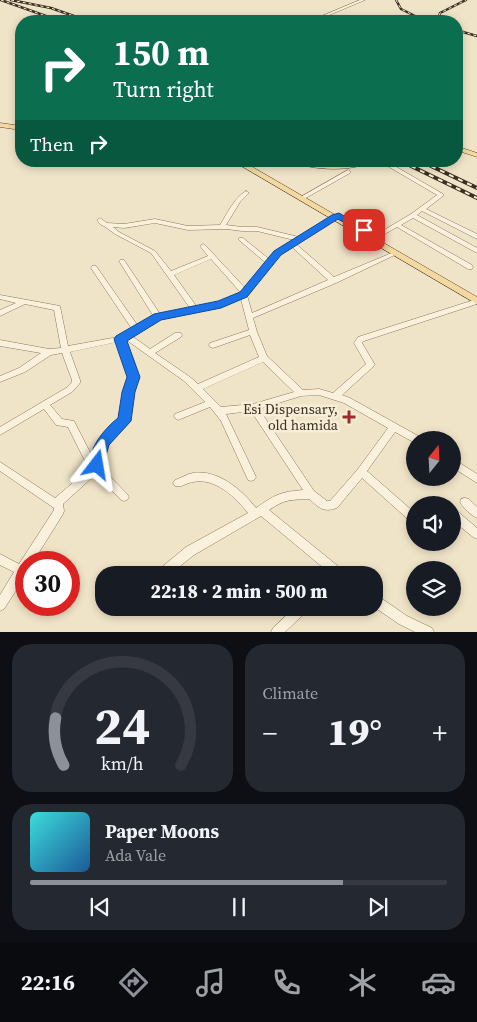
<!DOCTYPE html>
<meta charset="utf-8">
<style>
:root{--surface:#171b24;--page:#242831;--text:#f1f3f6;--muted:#9ea1a6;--line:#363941;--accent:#8c9099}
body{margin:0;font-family:"Source Serif 4",serif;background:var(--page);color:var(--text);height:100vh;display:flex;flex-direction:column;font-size:19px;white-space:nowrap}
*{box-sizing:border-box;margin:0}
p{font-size:16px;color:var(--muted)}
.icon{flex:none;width:28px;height:28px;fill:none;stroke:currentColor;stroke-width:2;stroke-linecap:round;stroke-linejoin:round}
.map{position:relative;height:632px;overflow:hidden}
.panel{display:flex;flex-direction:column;gap:12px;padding:12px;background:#0d0f14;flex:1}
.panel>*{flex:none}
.top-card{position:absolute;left:15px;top:15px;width:448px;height:152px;border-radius:20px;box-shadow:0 2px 8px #0003;background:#0b6e4f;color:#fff;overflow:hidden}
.needle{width:32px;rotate:18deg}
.fabs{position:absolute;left:406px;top:431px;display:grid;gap:10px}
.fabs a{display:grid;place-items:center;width:55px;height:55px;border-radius:50%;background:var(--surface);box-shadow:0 2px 8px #0003;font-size:25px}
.speed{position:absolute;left:15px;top:551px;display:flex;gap:10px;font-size:25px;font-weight:700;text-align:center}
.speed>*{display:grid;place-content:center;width:65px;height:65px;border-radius:50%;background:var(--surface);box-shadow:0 2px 8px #0003;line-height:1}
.speed .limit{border:8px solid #d22;background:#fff;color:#111}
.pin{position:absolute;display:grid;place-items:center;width:42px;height:42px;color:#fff;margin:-21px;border-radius:10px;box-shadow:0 2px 8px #0006}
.me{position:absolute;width:55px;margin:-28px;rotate:14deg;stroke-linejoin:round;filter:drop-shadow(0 0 4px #0008)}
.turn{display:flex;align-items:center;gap:18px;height:105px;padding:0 15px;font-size:22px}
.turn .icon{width:65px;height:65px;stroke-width:2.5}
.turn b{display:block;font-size:35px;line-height:42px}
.then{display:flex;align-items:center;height:48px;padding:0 15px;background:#0003;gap:10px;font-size:19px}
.big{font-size:38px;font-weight:800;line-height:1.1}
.panel .card{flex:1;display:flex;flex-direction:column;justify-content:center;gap:8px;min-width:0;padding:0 18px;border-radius:20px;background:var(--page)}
.panel .dial{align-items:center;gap:0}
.dial svg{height:130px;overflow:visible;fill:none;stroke:var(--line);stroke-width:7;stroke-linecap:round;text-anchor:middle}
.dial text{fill:var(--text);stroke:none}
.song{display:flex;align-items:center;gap:15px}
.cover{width:60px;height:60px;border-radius:8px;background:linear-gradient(135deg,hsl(180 70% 55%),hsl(210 70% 35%))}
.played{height:5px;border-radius:2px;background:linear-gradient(90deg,var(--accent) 75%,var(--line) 75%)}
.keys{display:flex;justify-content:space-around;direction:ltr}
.heat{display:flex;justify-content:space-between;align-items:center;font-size:28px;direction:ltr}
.panel .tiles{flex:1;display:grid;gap:12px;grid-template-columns:1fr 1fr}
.card:last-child{grid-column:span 2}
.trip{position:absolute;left:95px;top:566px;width:288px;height:50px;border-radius:20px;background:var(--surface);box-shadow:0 2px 8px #0003;font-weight:800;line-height:50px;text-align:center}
.menu{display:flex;height:80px;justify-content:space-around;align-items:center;background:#090b0e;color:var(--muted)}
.menu .icon{width:35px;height:35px}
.menu .active{color:var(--accent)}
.menu b{font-size:22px;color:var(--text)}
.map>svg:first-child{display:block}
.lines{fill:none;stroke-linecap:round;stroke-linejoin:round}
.minor-casing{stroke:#8d765c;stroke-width:1}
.major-casing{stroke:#5b4430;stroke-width:1}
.minor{fill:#faf1dc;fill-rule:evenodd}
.major{fill:#f3d9a0;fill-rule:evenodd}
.rail-far1-casing{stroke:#3d2e20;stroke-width:2.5}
.rail-casing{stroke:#3d2e20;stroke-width:4}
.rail-far1{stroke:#f7eed8;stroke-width:1;stroke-dasharray:3;stroke-linecap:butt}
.rail{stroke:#f7eed8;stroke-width:2;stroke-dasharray:5;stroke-linecap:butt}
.route{fill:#1a73e8;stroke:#114b97}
.poi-dot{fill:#9e2a2b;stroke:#f7eed8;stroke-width:2}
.labels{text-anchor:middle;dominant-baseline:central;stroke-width:5;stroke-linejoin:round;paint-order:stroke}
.poi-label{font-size:14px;fill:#3d2e20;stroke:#f7eed8;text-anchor:end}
</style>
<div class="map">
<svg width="477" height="632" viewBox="0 0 477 632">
<rect width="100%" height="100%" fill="#f0e4c8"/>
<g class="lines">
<g class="minor-casing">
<g id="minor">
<polygon points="360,0 365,0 315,21 310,21"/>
<polygon points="386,161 443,194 443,196 426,209 477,234 477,239 422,211 417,215 477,248 477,253 413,218 401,225 472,265 473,267 472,269 468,269 397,227 378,238 374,238 373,237 374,236 411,214 437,195 384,164 384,162"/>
<polygon points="348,170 350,171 350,173 304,199 302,200 299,198"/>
<path d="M246 191 249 193 240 202 226 225 242 227H257L299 237 337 214H341V216L296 244 334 277 394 252H398L399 253 336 283 253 318 257 332 267 356 303 390 319 389 333 393 366 364 354 343 358 337 477 299V304L364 341 362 343 375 365 342 395 350 398 420 437 422 440H415V443L395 432 367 471 415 513V524L411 522 362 478 337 508C322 513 319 507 309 499 290 500 285 499 269 510L344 571 345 575H332L261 516 194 555 169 575H156L157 571 186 547 248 513C236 498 215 477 193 482 186 483 181 488 175 486L173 483 175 480C181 478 187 474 193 473 218 469 242 490 256 508 275 495 279 492 303 490L251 411 226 414 256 477 254 480 251 481 248 480 221 421 210 407 178 420 175 418 174 416 175 414 205 402 184 381 125 339 124 340 138 377 132 392 128 421C125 426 120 428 116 432 106 443 104 452 100 466L127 494 129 497 127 500 124 501 121 500 96 474 63 504 64 511 63 514 33 562H26V575L4 609 0 611V595L14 572 0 565V554L19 564 54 510V508L0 471V462L55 498 89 469 68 427 56 425 44 409 0 435V427L66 388 72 382V380L62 353 51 355 25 372 0 382V376L19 368 41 353 0 346V340L49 349 61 348 54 310 25 304 0 316V310L16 303 0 299V295L60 306 68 346 118 337 132 329 91 268 92 266H96L138 326 154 317 119 261 120 260H124L160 314 190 308 151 253 115 234 104 226 101 225 97 220 100 218 107 223 124 224 155 219 188 226 220 225C227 214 234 198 246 191ZM155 223 188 230 227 229 242 231H257L294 240 276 252 269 259 243 238H239L238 239 239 240 266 263 245 288 205 245 203 244 200 246 208 256 171 271 155 251 119 232 113 227 124 228ZM292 247 328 280 252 313 247 295 280 254ZM211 259 241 293C228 301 213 305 197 307L174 275ZM241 299 249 330 210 343 209 345 210 347 213 348 250 335 259 357 198 384 190 377 155 353 181 337 182 335 181 333H175L150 349 132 336 165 317 213 309ZM117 342 130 377 124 392 120 419C103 433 99 438 93 458L74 421 62 419 50 405 72 392 80 383V380L70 352ZM263 362 294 392 253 404 221 407 203 389ZM319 395 344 403 388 428 358 469 330 501H327L314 491 259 409 301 396Z"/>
<polygon points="452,458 477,474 477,483 452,467"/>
<path d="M465 498 469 499 477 507V518C471 515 463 508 460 502L461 499Z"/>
<polygon points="452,509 456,510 477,528 477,539 473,537 452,520"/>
<polygon points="374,595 378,596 407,616 432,628 434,632 415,632 399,624 374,607"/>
<polygon points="294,608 308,608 306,612 285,632 271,632 273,628"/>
</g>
</g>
<g class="major-casing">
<g id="major">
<polygon points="0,123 21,126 21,130 0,127"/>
<polygon points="456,146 477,153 477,157 456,150"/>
<polygon points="233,161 242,161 477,297 477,304"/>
<path d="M293 161 342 165 371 161C356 172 309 171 293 161Z"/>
</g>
</g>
<use href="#minor" class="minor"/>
<use href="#major" class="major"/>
<g class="rail-far1-casing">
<g id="rail-far1">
<polyline points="1,0 60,21"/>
<polyline points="11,0 51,8 88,21"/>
<polyline points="396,0 401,9 425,21"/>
<polyline points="438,21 440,13 466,0"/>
<polyline points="456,30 477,36"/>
<polyline points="402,161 414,167"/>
<polyline points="421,161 433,167"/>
</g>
</g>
<g class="rail-casing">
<g id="rail">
<polyline points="411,166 477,198"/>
<polyline points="431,166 477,188"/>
</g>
</g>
<use href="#rail-far1" class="rail-far1"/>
<use href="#rail" class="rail"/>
</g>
<path class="route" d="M339 213 368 230 367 232H360L338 219 281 255 247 297 221 308 161 320 127 341 140 377 135 392 131 421 109 445 102 470 97 472 92 470C84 452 105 428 118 418L122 392 127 377 114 339 116 336 154 314 218 301 240 292 274 251 332 215Z"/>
<path class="poi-dot" d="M346.5 409.5h5v5h5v5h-5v5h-5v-5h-5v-5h5z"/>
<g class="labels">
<g class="poi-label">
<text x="338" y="409">Esi Dispensary,<tspan x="338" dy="16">old hamida</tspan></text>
</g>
</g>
</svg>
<div class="fabs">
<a><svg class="needle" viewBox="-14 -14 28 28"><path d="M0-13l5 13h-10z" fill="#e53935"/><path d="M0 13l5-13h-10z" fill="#9ea1a6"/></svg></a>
<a><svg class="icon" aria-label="sound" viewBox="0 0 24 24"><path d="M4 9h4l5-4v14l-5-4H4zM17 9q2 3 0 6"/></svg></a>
<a><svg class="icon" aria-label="layers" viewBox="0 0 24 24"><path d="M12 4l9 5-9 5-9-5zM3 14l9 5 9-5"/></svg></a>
</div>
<div class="speed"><div class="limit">30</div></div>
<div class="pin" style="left:364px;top:230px;background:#d93025"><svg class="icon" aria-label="arrive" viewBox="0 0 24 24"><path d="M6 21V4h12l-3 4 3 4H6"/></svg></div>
<svg class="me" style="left:97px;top:465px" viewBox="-20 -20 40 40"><path d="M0-17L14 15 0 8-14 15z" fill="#1a73e8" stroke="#fff" stroke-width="4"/></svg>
<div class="trip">22:18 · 2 min · 500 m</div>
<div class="top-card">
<div class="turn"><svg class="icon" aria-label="right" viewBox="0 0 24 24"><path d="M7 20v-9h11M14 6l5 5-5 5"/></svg><div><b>150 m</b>Turn right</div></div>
<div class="then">Then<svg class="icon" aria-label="right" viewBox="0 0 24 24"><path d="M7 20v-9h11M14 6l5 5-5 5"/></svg></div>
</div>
</div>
<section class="panel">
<div class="tiles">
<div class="card dial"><svg viewBox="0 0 100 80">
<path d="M14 69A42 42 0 1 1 86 69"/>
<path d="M14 69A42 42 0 0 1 9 40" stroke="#8c9099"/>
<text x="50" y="56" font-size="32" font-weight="700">24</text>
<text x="50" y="72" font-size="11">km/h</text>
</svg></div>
<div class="card"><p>Climate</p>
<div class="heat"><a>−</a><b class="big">19°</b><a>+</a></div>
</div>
<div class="card">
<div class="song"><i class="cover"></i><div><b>Paper Moons</b><p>Ada Vale</p></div></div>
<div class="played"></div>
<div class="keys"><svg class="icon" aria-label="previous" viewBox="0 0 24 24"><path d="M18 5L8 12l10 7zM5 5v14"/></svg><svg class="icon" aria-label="pause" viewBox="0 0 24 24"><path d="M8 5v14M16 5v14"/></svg><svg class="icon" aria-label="next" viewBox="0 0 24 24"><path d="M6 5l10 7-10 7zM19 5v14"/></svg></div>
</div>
</div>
</section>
<nav class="menu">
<b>22:16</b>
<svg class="icon active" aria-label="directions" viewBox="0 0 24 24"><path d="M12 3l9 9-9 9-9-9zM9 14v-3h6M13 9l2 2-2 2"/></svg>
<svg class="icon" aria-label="music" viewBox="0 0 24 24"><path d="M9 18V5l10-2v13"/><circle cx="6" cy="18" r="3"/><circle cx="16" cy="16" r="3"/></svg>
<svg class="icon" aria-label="phone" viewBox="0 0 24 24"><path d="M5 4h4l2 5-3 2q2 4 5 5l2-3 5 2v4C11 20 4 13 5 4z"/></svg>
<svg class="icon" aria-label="climate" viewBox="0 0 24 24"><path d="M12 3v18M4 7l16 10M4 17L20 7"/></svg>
<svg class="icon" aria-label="car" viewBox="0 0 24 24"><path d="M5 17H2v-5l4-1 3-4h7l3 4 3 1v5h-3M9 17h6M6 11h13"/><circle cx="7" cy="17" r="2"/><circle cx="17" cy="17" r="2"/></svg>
</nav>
